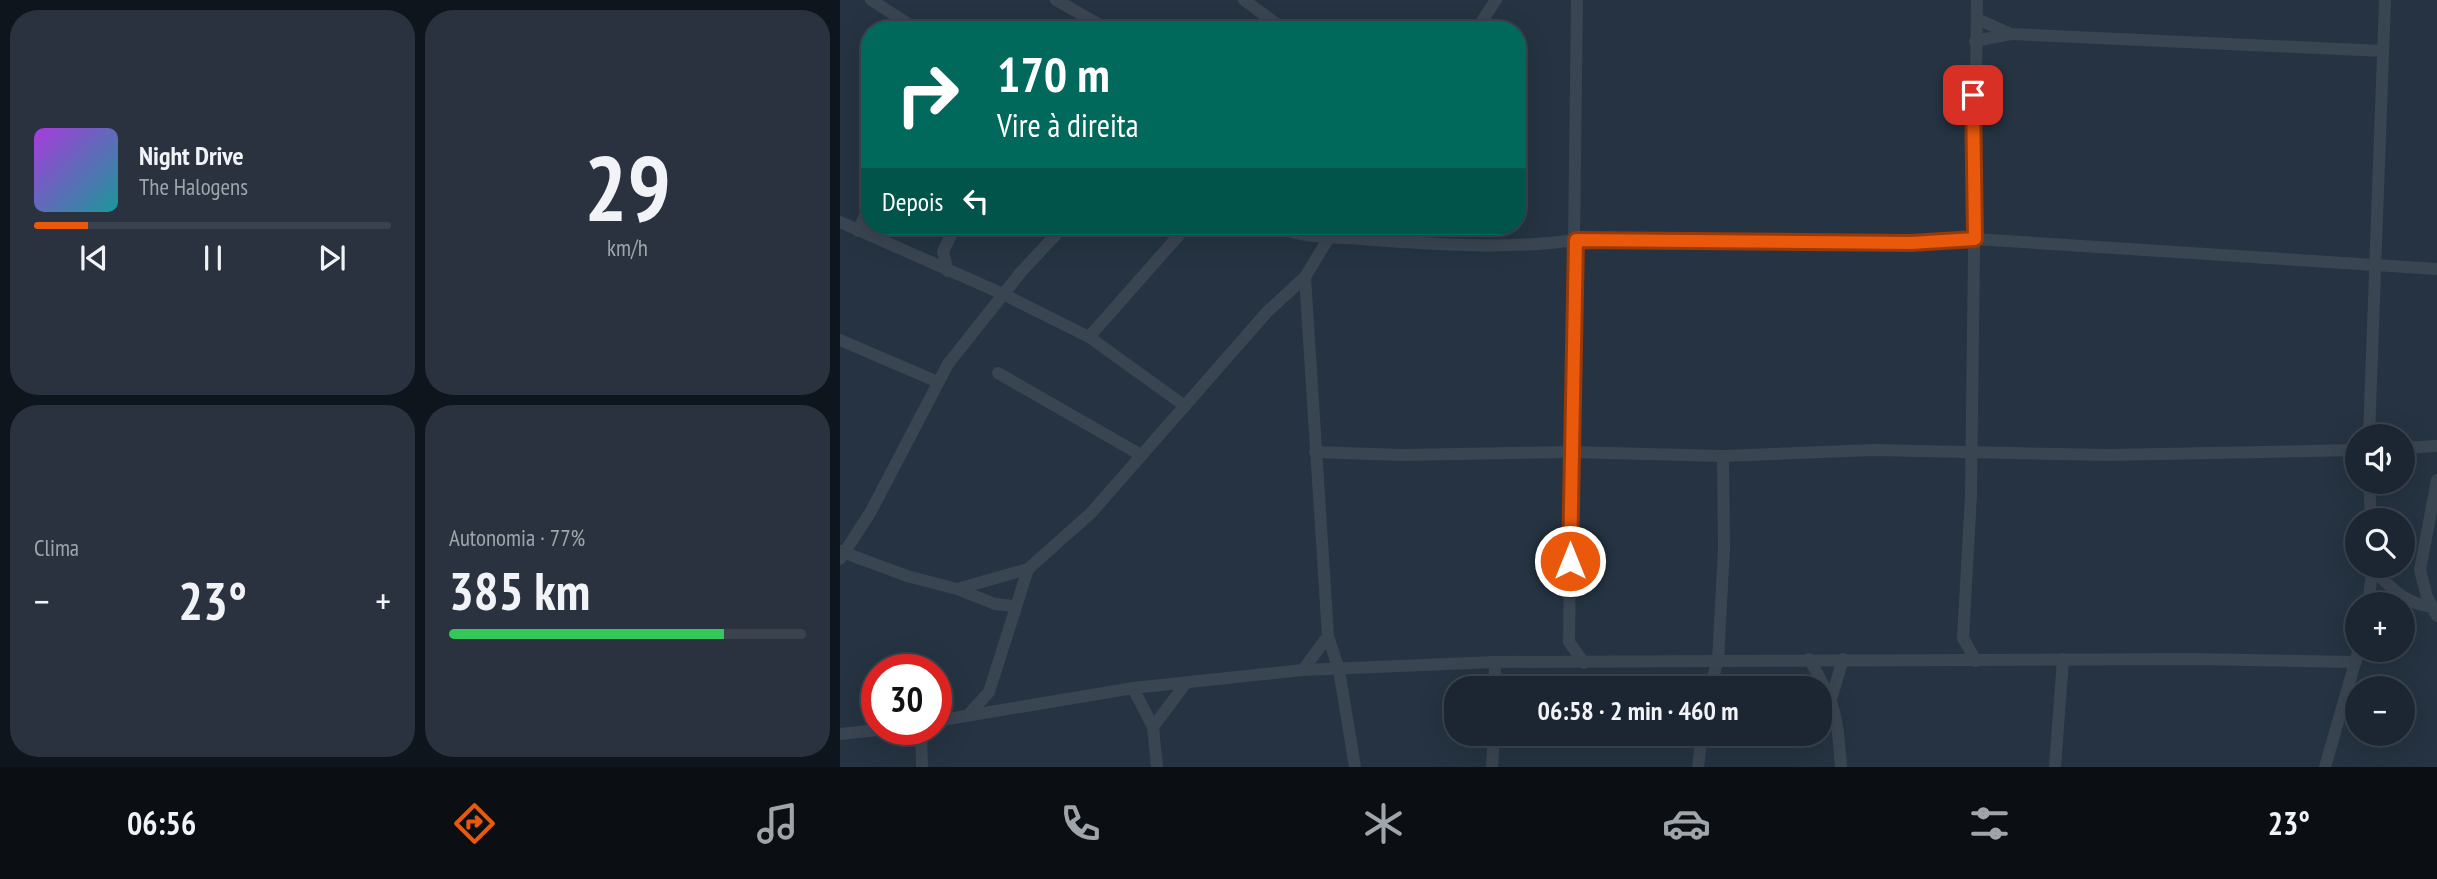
<!DOCTYPE html>
<html lang="pt">
<meta charset="utf-8">
<style>
:root{--surface:#1c2632;--page:#29323e;--text:#f1f3f6;--muted:#a0a5ac;--line:#3a434d;--accent:#ea580c}
body{margin:0;font-family:"PT Sans Narrow",sans-serif;background:var(--page);color:var(--text);height:100vh;display:flex;flex-direction:column;font-size:26px;white-space:nowrap}
*{box-sizing:border-box;margin:0}
p{font-size:23px;color:var(--muted)}
.icon{flex:none;width:38px;height:38px;fill:none;stroke:currentColor;stroke-width:2;stroke-linecap:round;stroke-linejoin:round}
.map{position:relative;flex:1;overflow:hidden}
.drawer{display:flex;flex-direction:column;gap:10px;padding:10px;background:#0f151c;width:840px}
.drawer>*{flex:none}
.top-card{position:absolute;left:21px;top:21px;width:665px;height:214px;border-radius:28px;box-shadow:0 7px 28px #0002,0 0 0 2px var(--line);background:#00695c;color:#fff;overflow:hidden}
.fabs{position:absolute;left:1505px;top:424px;display:grid;gap:14px}
.fabs a{display:grid;place-items:center;width:70px;height:70px;border-radius:50%;background:var(--surface);box-shadow:0 7px 28px #0002,0 0 0 2px var(--line);font-size:35px}
.speed{position:absolute;left:21px;top:654px;display:flex;gap:14px;font-size:35px;font-weight:700;text-align:center}
.speed>*{display:grid;place-content:center;width:91px;height:91px;border-radius:50%;background:var(--surface);box-shadow:0 7px 28px #0002,0 0 0 2px var(--line);line-height:1}
.speed .limit{border:10px solid #d22;background:#fff;color:#111}
.pin{position:absolute;display:grid;place-items:center;width:60px;height:60px;color:#fff;margin:-30px;border-radius:14px;box-shadow:0 4px 10px #0006}
.me{position:absolute;width:77px;margin:-38px;rotate:0deg;stroke-linejoin:round;filter:drop-shadow(0 0 5px #0008)}
.turn{display:flex;align-items:center;gap:24px;height:147px;padding:0 21px;font-size:32px}
.turn .icon{width:91px;height:91px;stroke-width:2.5}
.turn b{display:block;font-size:49px;line-height:60px}
.then{display:flex;align-items:center;height:66px;padding:0 21px;background:#0003;gap:14px;font-size:26px}
.big{font-size:52px;font-weight:700;line-height:1.1}
.drawer .tile{flex:1;display:flex;flex-direction:column;justify-content:center;gap:10px;min-width:0;padding:0 24px;border-radius:28px;background:var(--page)}
.drawer .dial{align-items:center;gap:0}
.dial b{font-size:91px;line-height:1}
.song{display:flex;align-items:center;gap:21px}
.cover{width:84px;height:84px;border-radius:10px;background:linear-gradient(135deg,hsl(280 70% 55%),hsl(180 70% 35%))}
.played{height:7px;border-radius:4px;background:linear-gradient(90deg,var(--accent) 15%,var(--line) 15%)}
.keys{display:flex;justify-content:space-around;direction:ltr}
.heat{display:flex;justify-content:space-between;align-items:center;font-size:38px;direction:ltr}
.charge{height:10px;border-radius:5px;background:linear-gradient(90deg,#34c759 77%,var(--line) 0)}
.drawer .tiles{flex:1;display:grid;gap:10px;grid-template-columns:repeat(2,1fr)}
.trip{position:absolute;left:604px;top:676px;width:388px;height:70px;border-radius:28px;background:var(--surface);box-shadow:0 7px 28px #0002,0 0 0 2px var(--line);font-weight:700;line-height:70px;text-align:center}
.dock{display:flex;height:112px;justify-content:space-around;align-items:center;background:#0b0f14;color:var(--muted)}
.dock .icon{width:49px;height:49px}
.dock .selected{color:var(--accent)}
.dock b{font-size:32px;color:var(--text)}
main{display:flex;flex:1;min-height:0}
.map>svg:first-child{display:block}
.lines{fill:none;stroke-linecap:round;stroke-linejoin:round}
.street{stroke:#3a4552;stroke-width:12}
.route-casing{stroke:#983908;stroke-width:18}
.route{stroke:#ea580c;stroke-width:12}
</style>
<main>
<section class="drawer">
<div class="tiles">
<div class="tile">
<div class="song"><i class="cover"></i><div><b>Night Drive</b><p>The Halogens</p></div></div>
<div class="played"></div>
<div class="keys"><svg class="icon" aria-label="previous" viewBox="0 0 24 24"><path d="M18 5L8 12l10 7zM5 5v14"/></svg><svg class="icon" aria-label="pause" viewBox="0 0 24 24"><path d="M8 5v14M16 5v14"/></svg><svg class="icon" aria-label="next" viewBox="0 0 24 24"><path d="M6 5l10 7-10 7zM19 5v14"/></svg></div>
</div>
<div class="tile dial"><b>29</b><p>km/h</p></div>
<div class="tile"><p>Clima</p>
<div class="heat"><a>−</a><b class="big">23°</b><a>+</a></div>
</div>
<div class="tile"><p>Autonomia · 77%</p><b class="big">385 km</b><div class="charge"></div></div>
</div>
</section>
<div class="map">
<svg width="1597" height="767" viewBox="0 0 1597 767">
<rect width="100%" height="100%" fill="#253342"/>
<g class="lines">
<g class="street">
<polyline points="31,0 78,30"/>
<polyline points="216,0 269,30"/>
<polyline points="404,0 445,30"/>
<polyline points="737,0 729,642 744,663"/>
<polyline points="1137,19 1171,34"/>
<polyline points="636,30 656,0"/>
<polyline points="1135,41 1171,34 1543,51"/>
<polyline points="0,222 163,294 249,337 345,406"/>
<path d="M435 226C460 238 491 237 520 239 591 244 665 250 736 240L1071 243 1135 239 1597 269"/>
<polyline points="18,231 30,205"/>
<polyline points="108,271 103,252 115,226"/>
<polyline points="465,277 488,636 499,670 515,767"/>
<polyline points="249,337 347,226"/>
<polyline points="0,340 98,382"/>
<polyline points="158,373 301,455"/>
<polyline points="1529,436 1545,0"/>
<polyline points="1563,448 1597,446"/>
<polyline points="475,452 562,455 730,452 883,456 1033,450 1268,455 1517,450"/>
<polyline points="1597,480 1580,570 1587,597 1597,616"/>
<polyline points="1529,481 1531,520"/>
<polyline points="0,551 67,576 117,589 155,604 174,606"/>
<polyline points="0,559 30,513 108,364 181,272 224,226"/>
<path d="M1533 569C1551 588 1565 604 1593 607"/>
<polyline points="117,589 188,569"/>
<polyline points="1528,604 1533,566"/>
<path d="M969 659C996 704 997 715 1001 767"/>
<polyline points="1136,661 1123,638 1131,496 1137,0"/>
<polyline points="655,662 655,688"/>
<polyline points="463,670 488,636"/>
<polyline points="293,688 313,727 317,767"/>
<polyline points="870,688 878,660 884,549 883,456"/>
<polyline points="992,696 1003,659"/>
<polyline points="128,715 149,692 188,569 251,513 427,312 465,277 496,226"/>
<polyline points="96,721 293,688 463,670 655,662 1353,659 1516,662"/>
<polyline points="313,727 346,683"/>
<polyline points="81,730 82,767"/>
<polyline points="0,734 37,730"/>
<polyline points="652,767 654,733"/>
<polyline points="858,767 862,733"/>
<polyline points="1215,767 1223,659"/>
<polyline points="1485,767 1519,649"/>
</g>
</g>
<g class="lines">
<g class="route-casing">
<polyline id="route" points="730,561 736,240 1071,243 1135,239 1133,95"/>
</g>
<use href="#route" class="route"/>
</g>
</svg>
<div class="fabs">
<a><svg class="icon" aria-label="sound" viewBox="0 0 24 24"><path d="M4 9h4l5-4v14l-5-4H4zM17 9q2 3 0 6"/></svg></a>
<a><svg class="icon" aria-label="search" viewBox="0 0 24 24"><circle cx="10" cy="10" r="6"/><path d="M15 15l6 6"/></svg></a>
<a>+</a>
<a>−</a>
</div>
<div class="speed"><div class="limit">30</div></div>
<div class="pin" style="left:1133px;top:95px;background:#d93025"><svg class="icon" aria-label="arrive" viewBox="0 0 24 24"><path d="M6 21V4h12l-3 4 3 4H6"/></svg></div>
<svg class="me" style="left:730px;top:561px" viewBox="-20 -20 40 40"><circle r="17" fill="#ea580c" stroke="#fff" stroke-width="3"/><path d="M0-11L8 9 0 5-8 9z" fill="#fff"/></svg>
<div class="trip">06:58 · 2 min · 460 m</div>
<div class="top-card">
<div class="turn"><svg class="icon" aria-label="right" viewBox="0 0 24 24"><path d="M7 20v-9h11M14 6l5 5-5 5"/></svg><div><b>170 m</b>Vire à direita</div></div>
<div class="then">Depois<svg class="icon" aria-label="left" viewBox="0 0 24 24"><path d="M17 20v-9H6M10 6l-5 5 5 5"/></svg></div>
</div>
</div>
</main>
<nav class="dock">
<b>06:56</b>
<svg class="icon selected" aria-label="directions" viewBox="0 0 24 24"><path d="M12 3l9 9-9 9-9-9zM9 14v-3h6M13 9l2 2-2 2"/></svg>
<svg class="icon" aria-label="music" viewBox="0 0 24 24"><path d="M9 18V5l10-2v13"/><circle cx="6" cy="18" r="3"/><circle cx="16" cy="16" r="3"/></svg>
<svg class="icon" aria-label="phone" viewBox="0 0 24 24"><path d="M5 4h4l2 5-3 2q2 4 5 5l2-3 5 2v4C11 20 4 13 5 4z"/></svg>
<svg class="icon" aria-label="climate" viewBox="0 0 24 24"><path d="M12 3v18M4 7l16 10M4 17L20 7"/></svg>
<svg class="icon" aria-label="car" viewBox="0 0 24 24"><path d="M5 17H2v-5l4-1 3-4h7l3 4 3 1v5h-3M9 17h6M6 11h13"/><circle cx="7" cy="17" r="2"/><circle cx="17" cy="17" r="2"/></svg>
<svg class="icon" aria-label="filters" viewBox="0 0 24 24"><path d="M4 7h16M4 17h16"/><circle cx="9" cy="7" r="2"/><circle cx="15" cy="17" r="2"/></svg>
<b>23°</b>
</nav>
